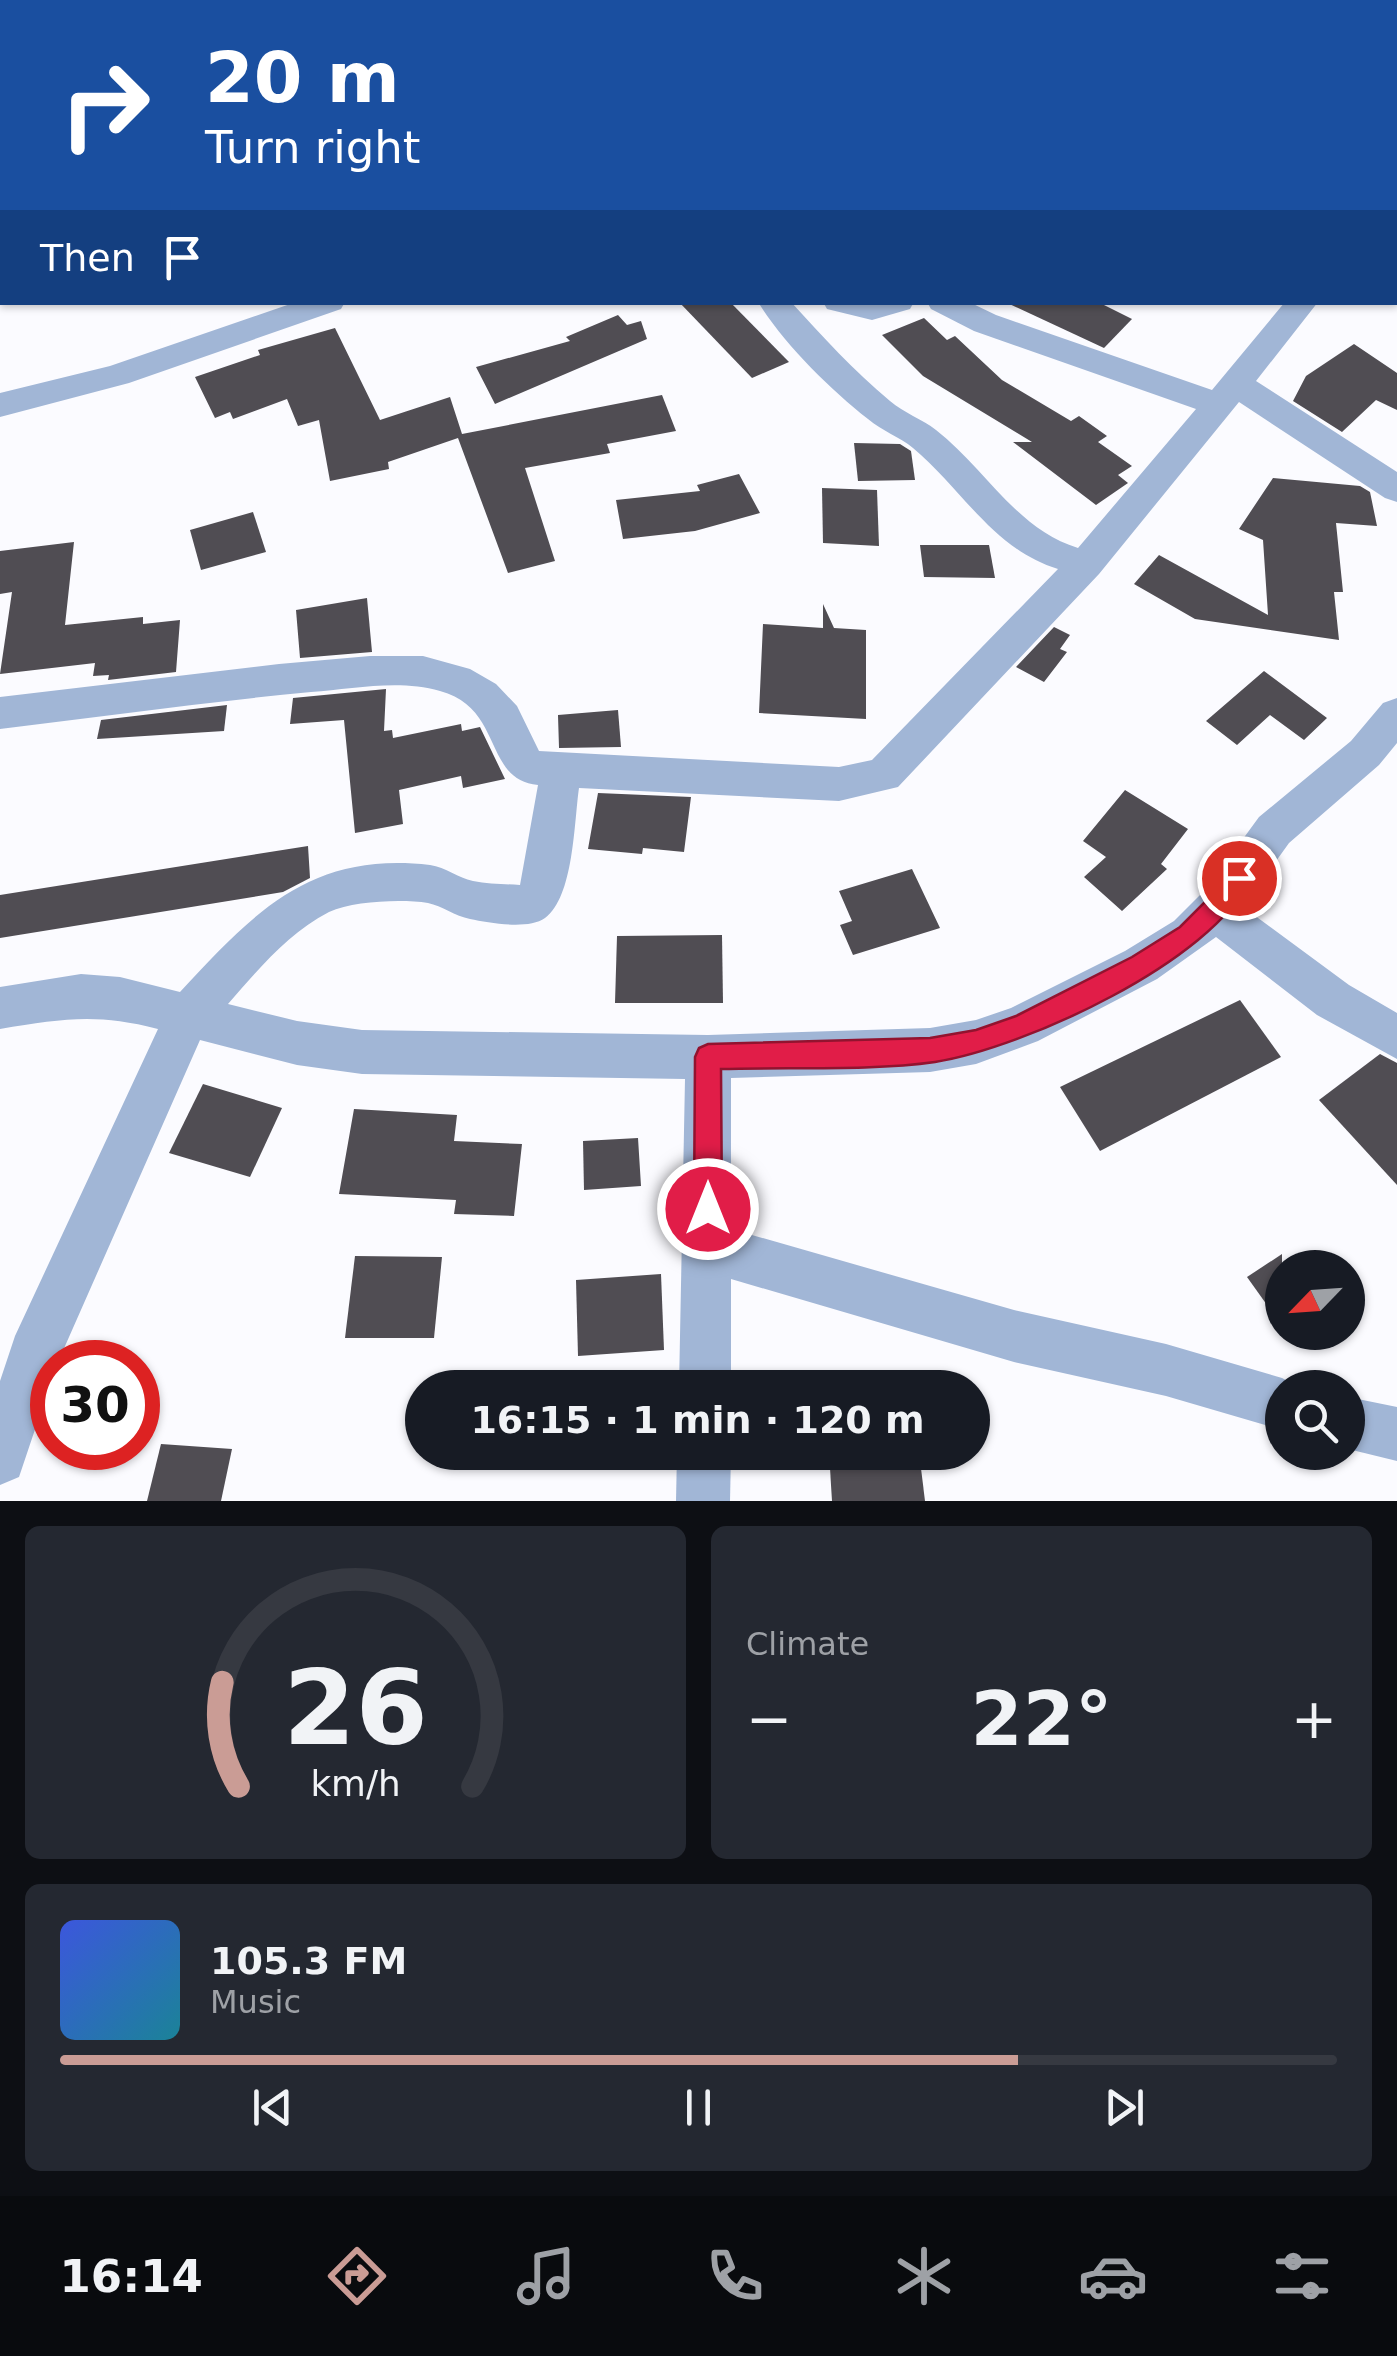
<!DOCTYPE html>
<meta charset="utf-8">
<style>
:root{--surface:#171b24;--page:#242831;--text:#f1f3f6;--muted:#9ea1a6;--line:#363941;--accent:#ca9c95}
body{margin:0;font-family:"DejaVu Sans",sans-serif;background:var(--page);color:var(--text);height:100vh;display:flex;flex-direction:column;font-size:38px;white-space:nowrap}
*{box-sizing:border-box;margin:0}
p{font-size:32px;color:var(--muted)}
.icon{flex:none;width:55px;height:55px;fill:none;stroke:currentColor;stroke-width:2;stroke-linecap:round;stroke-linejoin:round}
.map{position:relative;height:1501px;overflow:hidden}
.side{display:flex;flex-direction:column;gap:25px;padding:25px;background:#0d0f14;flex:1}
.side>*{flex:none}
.top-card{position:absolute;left:0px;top:0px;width:1398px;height:305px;box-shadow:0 2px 8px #0004;background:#1a4fa0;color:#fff;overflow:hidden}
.needle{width:65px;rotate:245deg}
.tools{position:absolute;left:1265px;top:1250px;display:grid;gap:20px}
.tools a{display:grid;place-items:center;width:100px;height:100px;border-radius:50%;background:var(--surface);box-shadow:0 2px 8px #0004;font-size:50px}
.speed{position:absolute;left:30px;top:1340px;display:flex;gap:20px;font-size:50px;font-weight:700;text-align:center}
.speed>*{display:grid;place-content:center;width:130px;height:130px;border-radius:50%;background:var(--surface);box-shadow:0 2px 8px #0004;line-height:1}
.speed .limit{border:15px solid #d22;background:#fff;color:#111}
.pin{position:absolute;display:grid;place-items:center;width:85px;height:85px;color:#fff;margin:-42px;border:5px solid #fff;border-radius:50%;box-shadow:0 2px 10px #0007}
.me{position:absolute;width:110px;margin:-55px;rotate:0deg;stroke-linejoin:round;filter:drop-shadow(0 0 8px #0008)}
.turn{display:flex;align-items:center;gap:35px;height:210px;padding:0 40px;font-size:45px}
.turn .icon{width:130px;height:130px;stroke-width:2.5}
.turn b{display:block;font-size:70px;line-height:85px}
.then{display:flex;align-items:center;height:95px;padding:0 40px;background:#0003;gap:20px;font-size:38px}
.big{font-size:75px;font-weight:600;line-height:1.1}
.side .card{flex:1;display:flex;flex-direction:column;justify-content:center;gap:15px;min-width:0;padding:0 35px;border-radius:15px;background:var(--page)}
.side .dial{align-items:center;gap:0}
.dial svg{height:260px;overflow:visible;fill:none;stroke:var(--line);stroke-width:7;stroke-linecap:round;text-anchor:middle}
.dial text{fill:var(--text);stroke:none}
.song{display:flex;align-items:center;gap:30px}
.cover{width:120px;height:120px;border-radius:15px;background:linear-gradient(135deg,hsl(230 70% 55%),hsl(190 70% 35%))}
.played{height:10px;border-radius:5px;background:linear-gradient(90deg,var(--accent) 75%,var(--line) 75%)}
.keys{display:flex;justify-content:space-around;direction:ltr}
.heat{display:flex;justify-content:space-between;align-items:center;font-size:55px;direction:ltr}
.side .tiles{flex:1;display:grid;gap:25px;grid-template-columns:1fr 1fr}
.card:last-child{grid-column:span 2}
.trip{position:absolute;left:405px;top:1370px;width:585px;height:100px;border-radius:50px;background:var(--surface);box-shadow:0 2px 8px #0004;font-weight:600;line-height:100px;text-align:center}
.menu{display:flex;height:160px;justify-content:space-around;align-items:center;background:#090b0e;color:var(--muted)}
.menu .icon{width:70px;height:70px}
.menu .on{color:var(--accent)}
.menu b{font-size:45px;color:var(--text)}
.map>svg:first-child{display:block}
.building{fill:#504d53}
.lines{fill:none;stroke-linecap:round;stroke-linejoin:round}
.street{fill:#a1b6d6;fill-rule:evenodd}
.route{fill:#e11d48;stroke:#92132f;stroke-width:2.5}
</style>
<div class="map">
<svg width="1397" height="1501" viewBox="0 0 1397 1501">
<rect width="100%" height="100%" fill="#fbfbff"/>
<g class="building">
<polygon points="679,302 730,302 789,362 752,378"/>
<polygon points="1005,302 1098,302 1132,319 1104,348"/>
<polygon points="618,315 627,325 641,321 647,339 495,404 476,367 570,341 566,337"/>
<polygon points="924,318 947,340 955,336 1002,380 1071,421 1079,416 1107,436 1098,442 1132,466 1118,475 1128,483 1096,505 1013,442 1032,442 923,376 882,335"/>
<polygon points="335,328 380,420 450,397 462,434 662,395 676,431 607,444 610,453 525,468 555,561 508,573 458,438 388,462 389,469 330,481 319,420 298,426 287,399 233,419 230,412 215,418 195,377 260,355 258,350"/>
<polygon points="1354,344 1397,373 1397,410 1376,400 1342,432 1293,401 1306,376"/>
<polygon points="854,443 900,444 911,451 915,480 858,481"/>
<polygon points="739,474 760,513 695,531 623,539 616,500 700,491 697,485"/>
<polygon points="1273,478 1360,486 1370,492 1377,526 1336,523 1343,592 1334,592 1339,640 1195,619 1134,584 1159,555 1268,615 1263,540 1239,529"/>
<polygon points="822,488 877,490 879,546 823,543"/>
<polygon points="253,512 266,552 201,570 190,530"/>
<polygon points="74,542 65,625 143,617 143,624 180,620 176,672 108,680 109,675 93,676 95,663 0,674 12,592 0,594 0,551"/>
<polygon points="920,545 989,545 995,578 924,577"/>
<polygon points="367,598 372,652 300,658 296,610"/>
<polygon points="823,604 834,628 866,630 866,719 759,713 763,624 823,628"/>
<polygon points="1054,627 1070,635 1060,649 1067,652 1044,682 1016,667"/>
<polygon points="1264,671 1327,718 1304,740 1270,715 1237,745 1206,721"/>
<polygon points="386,689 384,731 392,730 393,738 461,724 462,731 480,727 505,779 463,788 461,776 399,790 403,824 355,833 344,720 290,724 293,698"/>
<polygon points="227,705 224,731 97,739 101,720"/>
<polygon points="618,710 621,747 559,748 558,715"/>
<polygon points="1125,790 1188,829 1161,864 1167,869 1122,911 1084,877 1106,857 1083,841"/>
<polygon points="598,793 691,797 684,852 643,848 642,854 588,849"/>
<polygon points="308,846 310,878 283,892 0,938 0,895"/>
<polygon points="912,869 940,928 853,955 840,925 852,921 839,891"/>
<polygon points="722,935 723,1003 615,1003 617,936"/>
<polygon points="1240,1000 1281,1057 1100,1151 1060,1087"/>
<polygon points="1380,1054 1397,1063 1397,1185 1319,1100"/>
<polygon points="203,1084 282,1108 250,1177 169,1153"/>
<polygon points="354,1109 457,1115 454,1141 522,1144 514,1216 454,1214 456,1200 339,1194"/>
<polygon points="638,1138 641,1186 584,1190 583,1141"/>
<polygon points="1282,1254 1282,1326 1247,1277"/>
<polygon points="355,1256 442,1257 434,1338 345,1338"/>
<polygon points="661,1274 664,1350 578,1356 576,1280"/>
<polygon points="161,1444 232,1449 221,1501 147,1501"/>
<polygon points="829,1452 919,1452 925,1501 832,1501"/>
</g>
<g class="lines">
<g class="street">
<polygon points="992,0 1024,0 1026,2 994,2"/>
<rect x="1395" y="97" width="2" height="17"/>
<polygon points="1397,173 1397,194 1395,195 1395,174"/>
<rect x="1395" y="272" width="2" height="20"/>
<polygon points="296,302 345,302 341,309 129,383 0,417 0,393 110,366"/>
<path d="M758 302H791C823 337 854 371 890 401 904 413 922 419 936 430 985 468 1016 529 1078 548L1196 409 974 331 931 309 927 302H969L996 315 1212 390 1285 302H1318L1256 381 1397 472V502L1385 498 1239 402 1099 574 898 787 839 801 579 788C574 822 574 897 545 918 528 930 490 923 470 919 455 916 442 906 428 903 401 899 354 901 329 912 288 933 258 970 228 1004L297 1021 362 1030 708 1035 930 1028 976 1020 1011 1008 1125 951 1174 921 1207 888 1259 817 1351 741 1383 703 1397 698V743L1379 765 1289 843 1243 907 1349 985 1397 1013V1059L1317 1015 1216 937 1157 979 1038 1041 976 1064 930 1072 731 1078V1229L1014 1310 1166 1344 1282 1378 1301 1388H1282V1430L1166 1396 1014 1362 731 1279V1388H679L685 1079 362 1074 297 1065 200 1040 58 1362H52V1379L19 1477 0 1485V1381L15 1336 158 1029C95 1013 63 1019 0 1029V987L81 974 120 977 180 992C254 912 311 851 430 865 446 867 458 878 473 881 488 884 505 884 520 885L538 785C483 780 504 708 440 691 399 679 352 689 311 692 207 702 104 716 0 729V697L279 664 370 656H423L470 669 496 684 517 706 539 751 839 767 872 760 1058 569C993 549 963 490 913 448 900 437 882 431 868 419 829 388 785 345 758 302Z"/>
<polygon points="823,302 914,302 910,309 872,320 827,309"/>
<polygon points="1348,1397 1397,1407 1397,1461 1348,1449"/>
<polygon points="677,1452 731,1452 730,1501 676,1501"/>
</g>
</g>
<path class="route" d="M1239 867 1248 870 1251 878C1212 962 1024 1048 935 1062 872 1071 788 1067 721 1069L722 1209 718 1219 708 1223 698 1219 694 1209 695 1057 699 1048 708 1044 930 1038 976 1030 1016 1016 1132 957 1180 927 1213 894 1231 870Z"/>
</svg>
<div class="tools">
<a><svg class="needle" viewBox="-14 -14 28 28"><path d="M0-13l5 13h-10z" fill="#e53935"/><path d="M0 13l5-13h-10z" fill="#9ea1a6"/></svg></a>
<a><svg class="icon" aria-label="search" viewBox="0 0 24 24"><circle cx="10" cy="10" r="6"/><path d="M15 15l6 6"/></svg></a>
</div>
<div class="speed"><div class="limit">30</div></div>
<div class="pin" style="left:1239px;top:878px;background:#d93025"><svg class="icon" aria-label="arrive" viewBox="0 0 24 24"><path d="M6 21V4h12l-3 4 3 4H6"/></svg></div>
<svg class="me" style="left:708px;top:1209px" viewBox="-20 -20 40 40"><circle r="17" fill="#e11d48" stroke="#fff" stroke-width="3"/><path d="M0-11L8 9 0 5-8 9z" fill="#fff"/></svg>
<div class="trip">16:15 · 1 min · 120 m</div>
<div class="top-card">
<div class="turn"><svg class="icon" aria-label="right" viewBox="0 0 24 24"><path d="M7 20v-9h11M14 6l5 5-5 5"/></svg><div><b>20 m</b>Turn right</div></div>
<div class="then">Then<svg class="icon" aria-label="arrive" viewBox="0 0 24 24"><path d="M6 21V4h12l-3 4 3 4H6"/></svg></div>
</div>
</div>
<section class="side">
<div class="tiles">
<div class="card dial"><svg viewBox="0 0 100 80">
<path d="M14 69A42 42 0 1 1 86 69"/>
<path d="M14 69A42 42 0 0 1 9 37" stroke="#ca9c95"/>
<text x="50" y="56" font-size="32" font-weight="700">26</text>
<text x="50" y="72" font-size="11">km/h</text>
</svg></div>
<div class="card"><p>Climate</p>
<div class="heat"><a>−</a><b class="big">22°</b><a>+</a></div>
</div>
<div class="card">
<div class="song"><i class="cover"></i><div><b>105.3 FM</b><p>Music</p></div></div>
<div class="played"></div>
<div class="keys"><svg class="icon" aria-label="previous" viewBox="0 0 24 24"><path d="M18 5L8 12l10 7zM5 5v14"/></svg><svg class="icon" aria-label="pause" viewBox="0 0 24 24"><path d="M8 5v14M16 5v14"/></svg><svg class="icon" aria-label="next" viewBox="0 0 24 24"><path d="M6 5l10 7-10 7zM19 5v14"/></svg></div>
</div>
</div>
</section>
<nav class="menu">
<b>16:14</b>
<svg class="icon on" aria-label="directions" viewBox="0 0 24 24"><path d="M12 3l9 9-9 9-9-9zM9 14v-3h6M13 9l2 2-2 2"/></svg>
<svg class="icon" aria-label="music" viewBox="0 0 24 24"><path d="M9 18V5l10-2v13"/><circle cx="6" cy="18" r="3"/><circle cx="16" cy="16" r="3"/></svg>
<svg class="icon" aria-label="phone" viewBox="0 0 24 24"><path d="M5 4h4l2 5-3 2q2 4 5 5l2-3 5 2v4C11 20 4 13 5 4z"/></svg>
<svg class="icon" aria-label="climate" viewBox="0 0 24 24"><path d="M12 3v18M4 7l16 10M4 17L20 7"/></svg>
<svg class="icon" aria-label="car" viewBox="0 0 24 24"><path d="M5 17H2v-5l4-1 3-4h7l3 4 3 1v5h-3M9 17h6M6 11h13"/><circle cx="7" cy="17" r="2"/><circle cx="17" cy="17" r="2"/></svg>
<svg class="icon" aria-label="filters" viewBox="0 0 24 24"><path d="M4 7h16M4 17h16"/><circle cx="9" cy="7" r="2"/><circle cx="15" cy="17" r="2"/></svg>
</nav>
